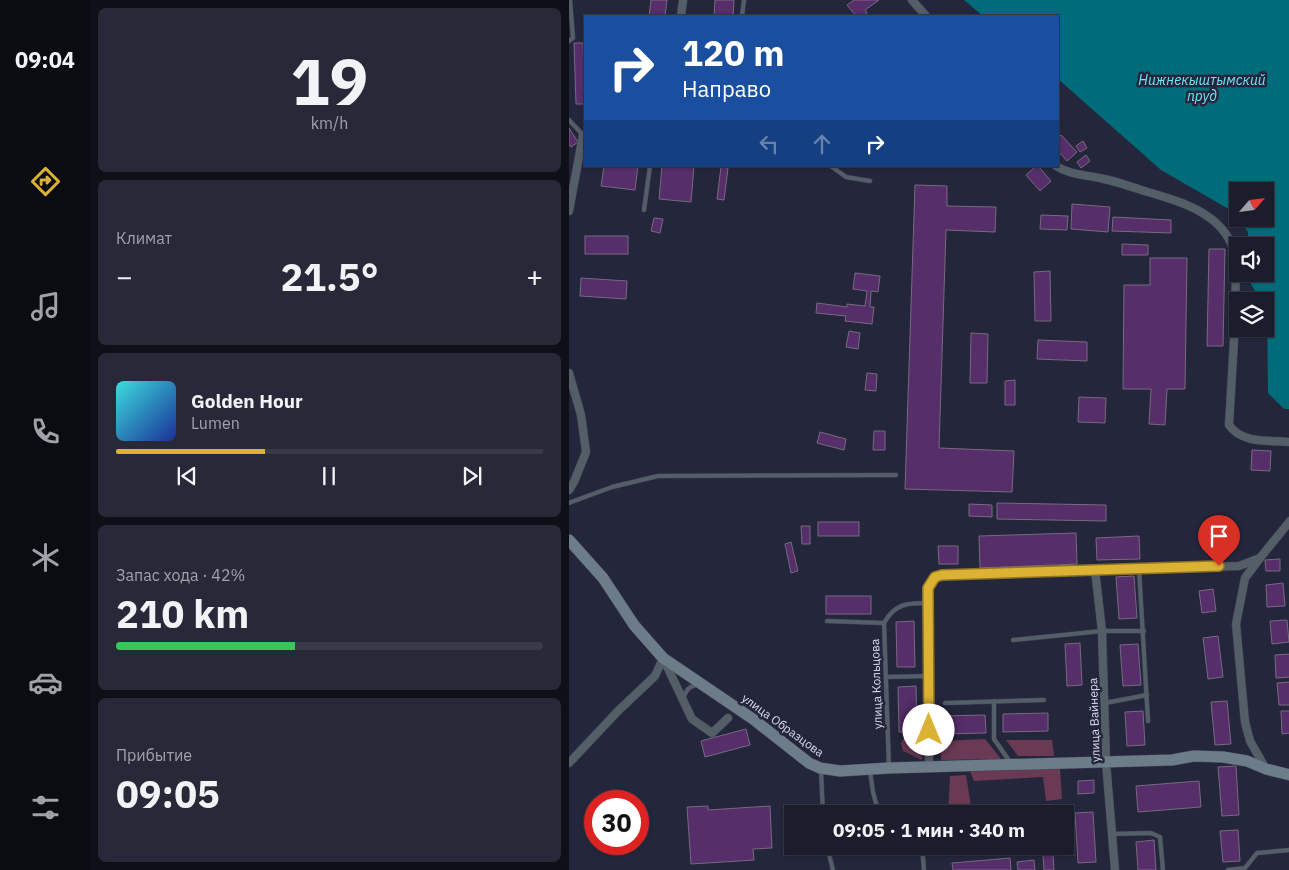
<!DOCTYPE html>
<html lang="ru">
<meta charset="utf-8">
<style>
:root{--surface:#1b1c2c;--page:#282938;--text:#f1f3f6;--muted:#a0a1a9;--line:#393a48;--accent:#dbb233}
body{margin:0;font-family:"IBM Plex Sans",sans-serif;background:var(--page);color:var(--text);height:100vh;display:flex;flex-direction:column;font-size:19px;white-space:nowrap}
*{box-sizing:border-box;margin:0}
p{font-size:16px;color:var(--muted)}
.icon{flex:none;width:28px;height:28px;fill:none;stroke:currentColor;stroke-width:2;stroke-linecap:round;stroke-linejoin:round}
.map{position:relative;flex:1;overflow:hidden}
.sheet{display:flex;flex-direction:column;gap:8px;padding:8px;background:#0f0f18;width:479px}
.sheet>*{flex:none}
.banner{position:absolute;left:15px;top:15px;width:475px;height:152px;border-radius:0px;box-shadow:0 1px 4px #0004,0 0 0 1px var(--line);background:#1a4fa0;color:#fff;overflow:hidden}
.needle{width:32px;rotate:62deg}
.buttons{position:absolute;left:660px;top:182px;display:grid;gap:10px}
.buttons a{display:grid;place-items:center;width:45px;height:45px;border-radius:0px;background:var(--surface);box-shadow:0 1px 4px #0004,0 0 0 1px var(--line);font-size:25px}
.speed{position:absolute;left:15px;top:790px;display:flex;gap:10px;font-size:25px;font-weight:700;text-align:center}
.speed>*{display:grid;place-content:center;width:65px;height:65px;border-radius:50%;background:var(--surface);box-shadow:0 1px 4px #0004,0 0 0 1px var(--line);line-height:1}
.speed .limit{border:8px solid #d22;background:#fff;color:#111}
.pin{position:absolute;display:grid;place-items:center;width:42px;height:42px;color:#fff;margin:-51px -21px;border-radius:50% 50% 50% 0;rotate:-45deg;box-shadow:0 0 5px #0007}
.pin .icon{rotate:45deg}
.me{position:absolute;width:55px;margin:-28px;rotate:0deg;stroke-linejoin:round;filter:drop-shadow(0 0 4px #0008)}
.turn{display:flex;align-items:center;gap:18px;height:105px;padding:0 15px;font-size:22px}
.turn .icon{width:65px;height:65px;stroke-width:2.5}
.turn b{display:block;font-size:35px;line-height:42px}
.lanes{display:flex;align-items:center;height:48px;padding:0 15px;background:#0003;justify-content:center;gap:25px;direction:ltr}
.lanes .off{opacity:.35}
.big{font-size:38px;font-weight:700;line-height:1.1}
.sheet .card{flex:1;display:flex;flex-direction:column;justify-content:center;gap:8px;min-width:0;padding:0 18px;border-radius:8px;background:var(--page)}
.sheet .dial{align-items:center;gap:0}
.dial b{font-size:65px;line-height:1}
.song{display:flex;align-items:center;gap:15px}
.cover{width:60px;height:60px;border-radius:8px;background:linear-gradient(135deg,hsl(180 70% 55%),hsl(230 70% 35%))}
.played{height:5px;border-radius:2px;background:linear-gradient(90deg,var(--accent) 35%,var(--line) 35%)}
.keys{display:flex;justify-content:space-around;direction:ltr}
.heat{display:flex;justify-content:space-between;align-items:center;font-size:28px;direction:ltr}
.charge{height:8px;border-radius:4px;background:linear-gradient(90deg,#34c759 42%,var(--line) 0)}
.trip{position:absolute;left:215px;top:805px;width:290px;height:50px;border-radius:0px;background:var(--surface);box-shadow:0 1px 4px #0004,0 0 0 1px var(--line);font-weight:700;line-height:50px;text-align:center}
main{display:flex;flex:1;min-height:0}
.menu{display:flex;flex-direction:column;width:90px;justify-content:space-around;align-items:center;background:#0b0b12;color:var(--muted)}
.menu .icon{width:35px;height:35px}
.menu .on{color:var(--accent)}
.menu b{font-size:22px;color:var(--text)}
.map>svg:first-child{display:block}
.green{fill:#6a3954}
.water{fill:#006c7a;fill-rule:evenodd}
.building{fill:#562e6a;stroke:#786980}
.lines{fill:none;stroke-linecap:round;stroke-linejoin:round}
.lane-casing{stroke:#414357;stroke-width:5}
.street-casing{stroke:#414357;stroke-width:9}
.secondary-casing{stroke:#414357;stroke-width:12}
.lane{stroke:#545e66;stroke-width:4}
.street{stroke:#545e66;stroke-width:8}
.secondary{stroke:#6d7c89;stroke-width:11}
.route-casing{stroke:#8e7421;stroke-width:12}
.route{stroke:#dbb233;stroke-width:9}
.labels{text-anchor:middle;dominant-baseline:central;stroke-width:5;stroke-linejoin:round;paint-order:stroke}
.street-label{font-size:12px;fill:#dadceb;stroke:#24263b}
.water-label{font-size:14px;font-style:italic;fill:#6fe4f8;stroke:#24263b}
</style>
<main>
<nav class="menu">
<b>09:04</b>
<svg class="icon on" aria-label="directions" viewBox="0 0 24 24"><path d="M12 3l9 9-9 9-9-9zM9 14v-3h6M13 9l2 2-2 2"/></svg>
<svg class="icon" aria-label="music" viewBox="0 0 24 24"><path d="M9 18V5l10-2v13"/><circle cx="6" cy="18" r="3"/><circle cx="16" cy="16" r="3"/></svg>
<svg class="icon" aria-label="phone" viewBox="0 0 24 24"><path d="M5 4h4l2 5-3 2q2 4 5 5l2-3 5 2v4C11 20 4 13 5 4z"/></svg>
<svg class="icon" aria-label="climate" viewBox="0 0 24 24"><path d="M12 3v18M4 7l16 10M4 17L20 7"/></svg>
<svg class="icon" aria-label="car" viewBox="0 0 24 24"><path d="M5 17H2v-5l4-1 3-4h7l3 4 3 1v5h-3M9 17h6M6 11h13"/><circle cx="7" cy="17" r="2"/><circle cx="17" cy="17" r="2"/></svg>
<svg class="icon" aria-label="filters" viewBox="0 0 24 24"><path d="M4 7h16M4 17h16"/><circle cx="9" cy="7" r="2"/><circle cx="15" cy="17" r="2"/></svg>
</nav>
<section class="sheet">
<div class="card dial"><b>19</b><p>km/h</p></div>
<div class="card"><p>Климат</p>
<div class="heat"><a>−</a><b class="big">21.5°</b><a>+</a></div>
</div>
<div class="card">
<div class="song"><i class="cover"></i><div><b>Golden Hour</b><p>Lumen</p></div></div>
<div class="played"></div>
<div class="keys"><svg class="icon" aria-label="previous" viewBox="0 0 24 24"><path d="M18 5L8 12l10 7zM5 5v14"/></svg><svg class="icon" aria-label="pause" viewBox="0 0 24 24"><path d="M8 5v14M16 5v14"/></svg><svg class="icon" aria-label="next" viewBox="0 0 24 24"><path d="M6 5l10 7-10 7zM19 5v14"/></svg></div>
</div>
<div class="card"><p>Запас хода · 42%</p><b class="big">210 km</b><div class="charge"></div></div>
<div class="card"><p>Прибытие</p><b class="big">09:05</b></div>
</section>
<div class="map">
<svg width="721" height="870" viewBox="0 0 721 870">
<rect width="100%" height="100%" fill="#24263b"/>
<g class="green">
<polygon points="336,736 353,737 353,760 334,751 332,743"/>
<polygon points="416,739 432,759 372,760 371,741"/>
<polygon points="437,740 483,740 485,756 449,756"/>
<polygon points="491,768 493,799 477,801 474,777 405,781 401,771"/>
<polygon points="397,775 403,812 497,806 499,840 496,840 496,814 379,814 381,776"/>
</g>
<path class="water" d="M395 0H720V409H715L699 393 698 315 696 311V301H691L679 278V274H696V246H679V232L663 211 592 170 489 79V16H414ZM669 191H696V219H669Z"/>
<g class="building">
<polygon points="82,0 98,0 96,16 80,16"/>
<polygon points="146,0 165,0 164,16 145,16"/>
<polygon points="285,0 310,0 296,10 298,13 294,16 287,16 278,5"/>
<polygon points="5,43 14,43 16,104 7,104"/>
<polygon points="0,128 9,142 2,147 0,145"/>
<polygon points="492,135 508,152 498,161 489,151 489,138"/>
<polygon points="514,141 518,148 511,152 507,146"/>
<polygon points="517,155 521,161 512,168 508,162"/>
<polygon points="35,166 69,166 66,190 32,186"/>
<polygon points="93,166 125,166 122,202 90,199"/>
<polygon points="467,166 469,166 482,181 471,191 457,175"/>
<polygon points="152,167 159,168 155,200 148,199"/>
<polygon points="346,185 378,186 378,206 427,207 426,232 377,230 370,448 445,451 443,492 336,489"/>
<polygon points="503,204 541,207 539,232 502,229"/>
<polygon points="472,215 499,216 498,230 471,229"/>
<polygon points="544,217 602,220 602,233 543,231"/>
<polygon points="85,218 94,219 91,233 82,231"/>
<rect x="16" y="236" width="43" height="18"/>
<polygon points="553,244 579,245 579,255 553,255"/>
<polygon points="640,249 656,249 654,346 638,346"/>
<polygon points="581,258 618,258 616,389 598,389 596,425 580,424 582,389 554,389 555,285 581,285"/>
<polygon points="481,271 482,321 466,321 465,272"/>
<polygon points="286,273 311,276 309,292 302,291 301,307 305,307 303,324 276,321 277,316 247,313 248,303 278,307 278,304 296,306 298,291 284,289"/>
<polygon points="12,278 58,281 57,299 11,296"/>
<polygon points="280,331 291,333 289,349 277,347"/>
<polygon points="402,333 419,334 418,383 401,383"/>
<polygon points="469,340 518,342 518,361 468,359"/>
<polygon points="298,373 308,374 307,391 296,390"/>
<polygon points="446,380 446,405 436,405 436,381"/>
<polygon points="510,397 537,398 536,423 509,422"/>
<polygon points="305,431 316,431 316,450 304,450"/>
<polygon points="251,432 277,439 275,450 248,443"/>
<polygon points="683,450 702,451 701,471 682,470"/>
<polygon points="428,503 537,505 537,521 428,519"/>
<polygon points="400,504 423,505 423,517 400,516"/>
<rect x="249" y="522" width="41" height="14"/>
<polygon points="232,526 241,526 241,544 233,544"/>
<polygon points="507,533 508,564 411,568 410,536"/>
<polygon points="570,536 571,559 528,560 527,538"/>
<polygon points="222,542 229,571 222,573 216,544"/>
<polygon points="369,546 389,546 389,564 370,564"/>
<polygon points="711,559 711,571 697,571 696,560"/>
<polygon points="565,576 568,618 550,619 547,577"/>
<polygon points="714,583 716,606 698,607 697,585"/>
<polygon points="644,589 647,611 633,613 630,591"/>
<rect x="257" y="596" width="45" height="18"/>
<polygon points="718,620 720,642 703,644 701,621"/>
<polygon points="345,621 346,667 328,667 327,622"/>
<polygon points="649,636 654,677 639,679 634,638"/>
<polygon points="511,643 513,685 498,686 496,644"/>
<polygon points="569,644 572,685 554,686 551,645"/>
<polygon points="721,654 721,677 707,678 706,655"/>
<polygon points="721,682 721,705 710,705 708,683"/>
<polygon points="347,686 348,732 330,732 329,687"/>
<polygon points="658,701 662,744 646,745 642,702"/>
<polygon points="574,711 576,745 558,746 556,712"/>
<polygon points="712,711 721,711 721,733 713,734"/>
<polygon points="479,713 479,731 434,732 434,714"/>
<polygon points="416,715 417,733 372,734 371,716"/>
<polygon points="177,729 181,745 136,757 132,741"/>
<polygon points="667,766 670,815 653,816 649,767"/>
<polygon points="525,780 525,793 509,794 509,781"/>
<polygon points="630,781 632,807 569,812 567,786"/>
<polygon points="139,806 139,810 201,806 203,848 184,849 185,860 122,864 118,807"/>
<polygon points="524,812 527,862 509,863 506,813"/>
<polygon points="669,830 671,861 654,862 651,831"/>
<polygon points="585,840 587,870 569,870 567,842"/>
<polygon points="484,854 485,870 475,870 474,855"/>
<polygon points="441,858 442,870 384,870 383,863"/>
<polygon points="465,860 466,870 449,870 448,862"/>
</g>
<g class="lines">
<g class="lane-casing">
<g id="lane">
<polyline points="173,16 175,0"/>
<polyline points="0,41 4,38 1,0"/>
<polyline points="0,120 14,135"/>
<polyline points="262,166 277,177 301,181"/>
<polyline points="75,210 81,166"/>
<polyline points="0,503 43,487 89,476 327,475"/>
<polyline points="570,569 579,721"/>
<polyline points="258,621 315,623"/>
<polyline points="444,640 533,631 575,631"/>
<polyline points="317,677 360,676"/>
<path d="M114 699C116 692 120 686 127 685"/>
<polyline points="425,701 425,739 441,762"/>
<polyline points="376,703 475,700"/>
<polyline points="536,703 578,695"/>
<path d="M320 768 315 623C326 603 339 603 359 603"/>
<polyline points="252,770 254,814"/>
<polyline points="301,771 304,792 310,814"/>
<polyline points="543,834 582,833 591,837 594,870"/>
<polyline points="258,846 264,870"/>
<polyline points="353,846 355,870"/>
<polyline points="659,870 676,868 688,853 721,850"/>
</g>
</g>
<g class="street-casing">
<g id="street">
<polyline points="343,0 357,16"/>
<polyline points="112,16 114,0"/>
<path d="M487 166C501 175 518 175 535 179 550 182 565 188 579 192 616 203 662 216 667 262L666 323 660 425C673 444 700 440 721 442"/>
<polyline points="0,211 14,135"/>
<polyline points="0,373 12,415 17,452 5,482 0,490"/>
<polyline points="691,558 676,578 667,624 676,722 681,741 697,769"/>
<polyline points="526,570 533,631 537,762 546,870"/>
<polyline points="0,763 49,711 86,676 94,658 123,719 143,733 159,718"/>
<polyline points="360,767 359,589 366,577 373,575 670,566 691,558 721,521"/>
</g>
</g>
<g class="secondary-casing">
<polyline id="secondary" points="0,540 34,578 65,625 94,658 184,719 240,763 251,768 271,771 320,768 603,760 625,756 654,757 678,761 697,769 721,775"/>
</g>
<use href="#lane" class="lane"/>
<use href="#street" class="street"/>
<use href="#secondary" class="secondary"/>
</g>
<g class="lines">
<g class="route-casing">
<polyline id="route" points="360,730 359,588 366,577 373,575 650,566"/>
</g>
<use href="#route" class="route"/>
</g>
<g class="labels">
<g class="street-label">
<text transform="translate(307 684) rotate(-92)">улица Кольцова</text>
<text transform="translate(525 720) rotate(-92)">улица Вайнера</text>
<text transform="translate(214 725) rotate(36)">улица Образцова</text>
</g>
<g class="water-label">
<text x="633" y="80">Нижнекыштымский<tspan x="633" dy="16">пруд</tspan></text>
</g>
</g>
</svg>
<div class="buttons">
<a><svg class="needle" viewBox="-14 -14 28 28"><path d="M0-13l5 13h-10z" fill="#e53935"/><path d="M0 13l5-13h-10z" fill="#a0a1a9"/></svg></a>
<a><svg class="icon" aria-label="sound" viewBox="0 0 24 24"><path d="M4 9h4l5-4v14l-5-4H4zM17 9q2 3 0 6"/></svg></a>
<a><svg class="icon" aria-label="layers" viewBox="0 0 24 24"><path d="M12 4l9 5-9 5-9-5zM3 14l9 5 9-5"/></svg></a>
</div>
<div class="speed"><div class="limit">30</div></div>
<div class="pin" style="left:650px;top:566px;background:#d93025"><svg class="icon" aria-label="arrive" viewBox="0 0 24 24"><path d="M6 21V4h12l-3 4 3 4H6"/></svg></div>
<svg class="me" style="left:360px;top:730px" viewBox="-20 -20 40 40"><circle r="19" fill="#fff"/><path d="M0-13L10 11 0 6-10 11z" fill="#dbb233"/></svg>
<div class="trip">09:05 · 1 мин · 340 m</div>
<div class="banner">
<div class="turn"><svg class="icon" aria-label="right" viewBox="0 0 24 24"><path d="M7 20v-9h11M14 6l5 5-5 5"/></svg><div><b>120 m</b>Направо</div></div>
<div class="lanes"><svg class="icon off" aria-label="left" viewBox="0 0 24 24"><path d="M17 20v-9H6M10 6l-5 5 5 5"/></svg><svg class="icon off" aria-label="ahead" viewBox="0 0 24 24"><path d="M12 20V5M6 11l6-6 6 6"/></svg><svg class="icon" aria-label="right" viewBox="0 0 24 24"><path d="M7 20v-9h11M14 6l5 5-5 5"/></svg></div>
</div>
</div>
</main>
